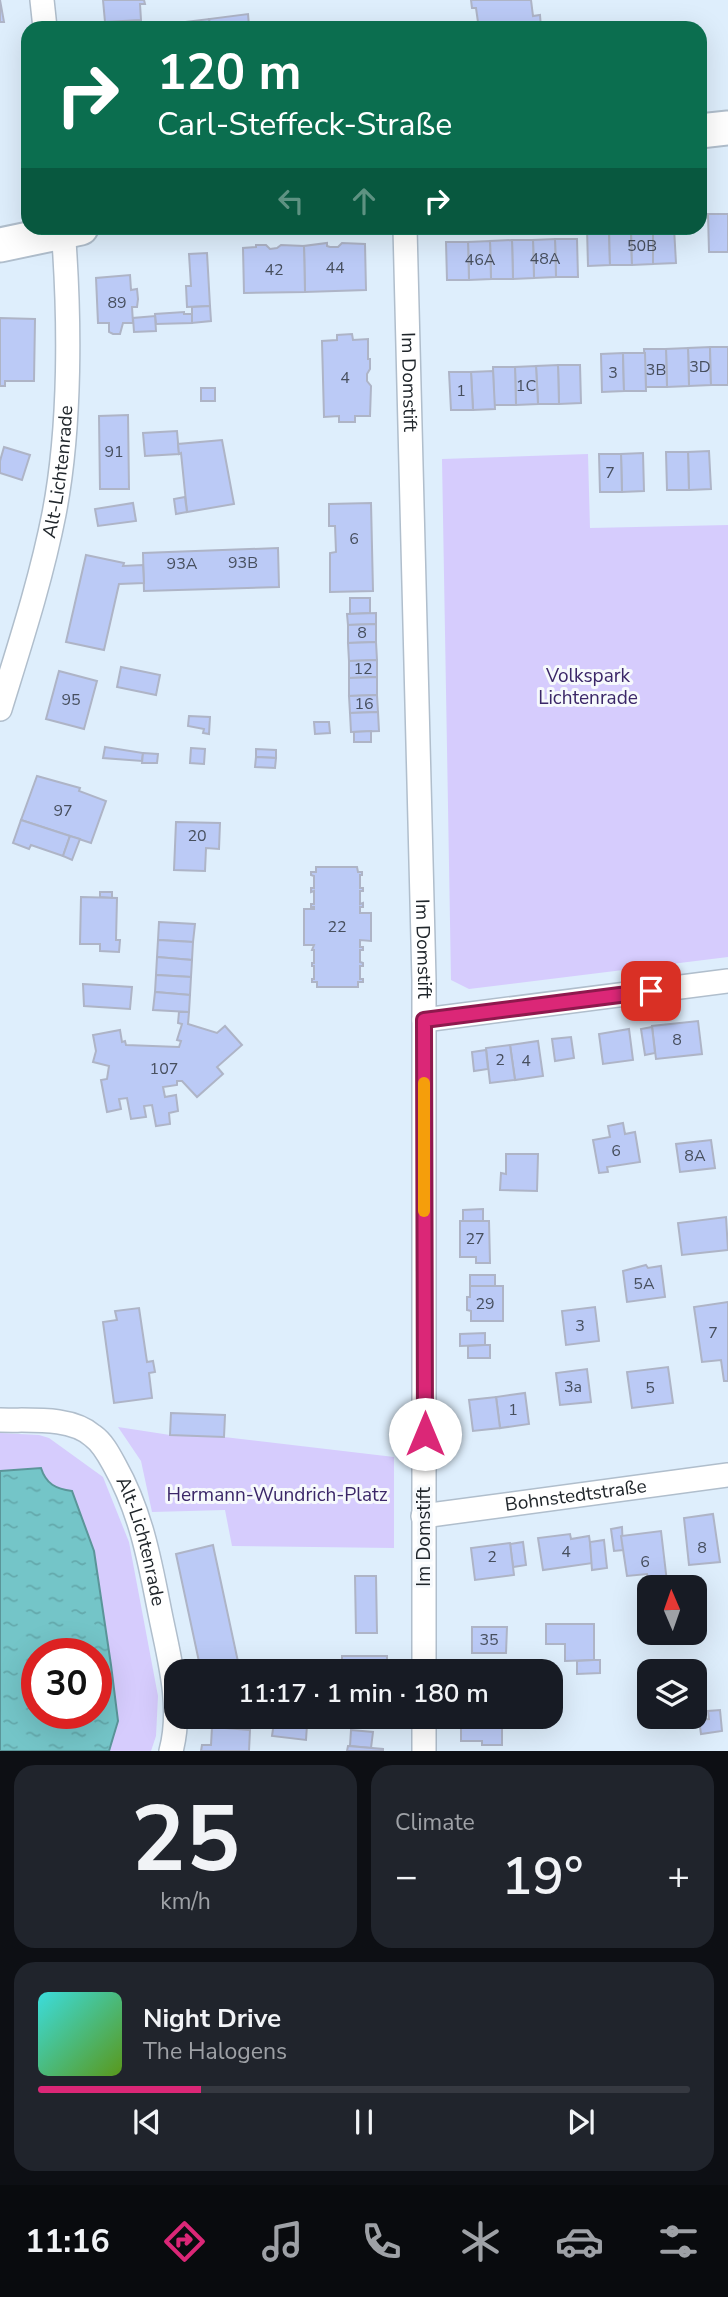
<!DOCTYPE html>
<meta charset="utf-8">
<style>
:root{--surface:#171b24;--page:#20242c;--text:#f1f3f6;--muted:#9ea1a6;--line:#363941;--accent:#db2777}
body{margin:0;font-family:"Nunito Sans",sans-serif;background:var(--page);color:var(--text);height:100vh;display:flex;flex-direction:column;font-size:26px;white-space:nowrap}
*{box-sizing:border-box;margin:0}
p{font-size:23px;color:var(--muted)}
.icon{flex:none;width:38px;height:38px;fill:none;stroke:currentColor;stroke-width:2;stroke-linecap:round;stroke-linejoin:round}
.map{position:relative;height:1751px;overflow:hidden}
.sheet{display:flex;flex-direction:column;gap:14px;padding:14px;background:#0d0f14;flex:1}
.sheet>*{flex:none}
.top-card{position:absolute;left:21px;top:21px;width:686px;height:214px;border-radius:21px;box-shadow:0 7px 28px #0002;background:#0b6e4f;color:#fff;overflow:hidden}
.needle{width:46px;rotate:358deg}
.controls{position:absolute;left:637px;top:1575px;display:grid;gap:14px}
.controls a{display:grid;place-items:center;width:70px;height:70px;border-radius:14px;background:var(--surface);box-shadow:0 7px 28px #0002;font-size:35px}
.speed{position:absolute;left:21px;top:1638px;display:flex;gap:14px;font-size:35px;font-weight:700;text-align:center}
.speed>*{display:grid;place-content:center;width:91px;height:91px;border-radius:50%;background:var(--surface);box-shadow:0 7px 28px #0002;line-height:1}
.speed .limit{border:10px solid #d22;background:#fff;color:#111}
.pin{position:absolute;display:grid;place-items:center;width:60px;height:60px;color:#fff;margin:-30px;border-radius:14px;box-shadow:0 4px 10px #0006}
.me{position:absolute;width:77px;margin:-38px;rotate:0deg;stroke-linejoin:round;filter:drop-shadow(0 0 5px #0008)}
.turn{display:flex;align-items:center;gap:24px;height:147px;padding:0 21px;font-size:32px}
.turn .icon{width:91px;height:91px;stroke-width:2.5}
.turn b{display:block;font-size:49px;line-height:60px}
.lanes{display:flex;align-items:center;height:66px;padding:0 21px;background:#0003;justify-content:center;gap:35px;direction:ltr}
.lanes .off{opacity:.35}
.big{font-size:52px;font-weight:600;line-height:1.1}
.sheet .widget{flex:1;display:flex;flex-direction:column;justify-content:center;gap:10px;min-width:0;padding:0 24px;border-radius:21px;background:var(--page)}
.sheet .dial{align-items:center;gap:0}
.dial b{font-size:91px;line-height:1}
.song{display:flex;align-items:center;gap:21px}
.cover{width:84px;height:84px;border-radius:10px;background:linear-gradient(135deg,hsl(180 70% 55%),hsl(90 70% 35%))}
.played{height:7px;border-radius:4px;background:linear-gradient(90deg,var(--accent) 25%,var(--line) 25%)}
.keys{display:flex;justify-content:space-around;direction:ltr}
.heat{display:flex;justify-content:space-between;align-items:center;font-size:38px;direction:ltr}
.sheet .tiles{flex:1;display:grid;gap:14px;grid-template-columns:1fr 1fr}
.widget:last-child{grid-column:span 2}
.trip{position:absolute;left:164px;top:1659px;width:399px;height:70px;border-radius:21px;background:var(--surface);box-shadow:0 7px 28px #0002;font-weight:600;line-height:70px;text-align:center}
.tabs{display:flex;height:112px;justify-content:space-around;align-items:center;background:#090b0e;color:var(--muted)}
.tabs .icon{width:49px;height:49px}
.tabs .current{color:var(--accent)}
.tabs b{font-size:32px;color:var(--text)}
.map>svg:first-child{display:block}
.park{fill:#d6ccfd}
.water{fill:url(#water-ripples);stroke:#5b9599;stroke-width:2;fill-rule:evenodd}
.building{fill:#bbcaf6;stroke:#aeb4c6;stroke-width:2}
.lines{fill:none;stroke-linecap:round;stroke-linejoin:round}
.street-casing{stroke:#b0becc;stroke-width:26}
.secondary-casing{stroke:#b0becc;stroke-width:37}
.street{stroke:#fff;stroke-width:23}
.secondary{stroke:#fff;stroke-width:33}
.route-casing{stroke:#8e194d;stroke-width:18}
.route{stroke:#db2777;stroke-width:12}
.slow{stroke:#f59e0b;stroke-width:12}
.labels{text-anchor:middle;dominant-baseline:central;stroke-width:6;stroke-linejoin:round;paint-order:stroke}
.number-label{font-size:16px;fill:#474f5e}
.street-label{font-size:19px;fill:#20262b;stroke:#f6f9fc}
.park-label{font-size:19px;fill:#3b2768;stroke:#f6f9fc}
</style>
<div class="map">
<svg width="728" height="1751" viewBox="0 0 728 1751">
<defs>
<pattern id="water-ripples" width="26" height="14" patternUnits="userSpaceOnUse" patternTransform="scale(1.75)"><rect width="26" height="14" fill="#74c5c8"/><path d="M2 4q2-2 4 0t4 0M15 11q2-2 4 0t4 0" fill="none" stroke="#64a9ac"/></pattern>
</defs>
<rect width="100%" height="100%" fill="#deeefc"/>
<g class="park">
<polygon points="588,454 590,528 728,525 728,957 469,989 451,980 442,459"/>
<polygon points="118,1427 170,1435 224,1437 394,1457 394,1548 232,1546 225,1510 152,1512 141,1461"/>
<path d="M0 1433 39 1435 49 1438 103 1477 129 1542 158 1696 156 1736 151 1751H109L118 1721 111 1665 94 1551 72 1491C57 1489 47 1484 41 1468L0 1471Z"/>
</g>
<path class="water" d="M41 1468C46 1484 56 1489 72 1491L94 1551 111 1665 118 1721 109 1751H0V1471ZM37 1654H96V1713H37Z"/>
<g class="building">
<polygon points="0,0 4,22 0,22"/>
<polygon points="103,0 144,0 145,4 140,4 141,20 105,22"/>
<polygon points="471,0 531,0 533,16 540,15 541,28 456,28 455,25 478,22 476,8 472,8"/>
<polygon points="248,14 249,26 210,28 209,19"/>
<polygon points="209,19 210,28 145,28 144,27"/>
<polygon points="708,214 728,214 728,252 709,252"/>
<polygon points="587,228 609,228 610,265 588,266"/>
<polygon points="609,228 631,228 632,265 610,265"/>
<polygon points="631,228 653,228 653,264 632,265"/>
<polygon points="653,228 674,228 676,263 653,264"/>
<polygon points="555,239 577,239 578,277 556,277"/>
<polygon points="555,239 556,277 534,278 533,240"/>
<polygon points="512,240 533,240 534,278 513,279"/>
<polygon points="512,240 513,279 491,279 490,241"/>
<polygon points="490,241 491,279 469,280 468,242"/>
<polygon points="446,242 468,242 469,280 447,280"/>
<polygon points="327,243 327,246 330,247 338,247 342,243 365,244 366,290 305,292 304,246"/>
<polygon points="256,245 266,245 270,249 277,248 281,245 304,246 305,292 244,293 243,248 256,247"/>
<polygon points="207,253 210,306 187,307 186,286 191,286 189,254"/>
<polygon points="130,275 131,290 137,289 138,299 137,307 132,307 133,323 123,323 120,334 113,334 109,332 109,323 98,323 96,278"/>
<polygon points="210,306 211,321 192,323 192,307"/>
<polygon points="184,312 184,314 192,314 192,323 156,324 155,314"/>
<polygon points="155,316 156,331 134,332 133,318"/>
<polygon points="0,318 35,319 34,381 5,381 5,386 0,386"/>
<polygon points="352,334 353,340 368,339 368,359 370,359 370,369 367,374 367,381 371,386 370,416 355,416 355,422 339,422 339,416 324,417 322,341 337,340 337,335"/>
<polygon points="710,347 711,385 689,386 688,348"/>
<polygon points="710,347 728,347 728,385 711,385"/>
<polygon points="688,348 689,386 667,387 666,349"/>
<polygon points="644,349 666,349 667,387 646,387"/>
<polygon points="623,353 624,391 602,392 601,354"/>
<polygon points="623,353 645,353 646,391 624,391"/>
<polygon points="558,365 580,365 581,403 559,404"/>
<polygon points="558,365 559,404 538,404 536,366"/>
<polygon points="536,366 538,404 516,405 515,367"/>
<polygon points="493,367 515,367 516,405 494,405"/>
<polygon points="493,371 495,409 473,410 471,372"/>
<polygon points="449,372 471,372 473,410 451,410"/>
<rect x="201" y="388" width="14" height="13"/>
<polygon points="128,415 129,489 100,489 99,416"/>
<polygon points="177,431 179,454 145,456 143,433"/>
<polygon points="222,440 234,504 187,512 181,453 179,454 178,444"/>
<polygon points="4,447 30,455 22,480 0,473 0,461"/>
<polygon points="709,451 711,489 689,490 688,452"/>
<polygon points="666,452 688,452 689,490 667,490"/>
<polygon points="643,453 644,491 622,492 621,454"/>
<polygon points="599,454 621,454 622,492 600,492"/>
<polygon points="185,497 187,512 176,514 174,499"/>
<polygon points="133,503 136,521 98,526 95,509"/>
<polygon points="371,503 373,591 330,592 330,553 336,552 335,526 329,526 329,504"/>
<polygon points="278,548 279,587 144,591 143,553"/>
<polygon points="86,555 124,563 123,566 143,565 144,583 119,584 104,650 66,642"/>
<polygon points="350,598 370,598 370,613 350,614"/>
<polygon points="376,613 376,624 348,625 347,614"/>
<polygon points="376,624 376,642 348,643 348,625"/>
<polygon points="376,642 377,660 349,661 348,643"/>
<polygon points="377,660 377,677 349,678 349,661"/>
<polygon points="121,667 160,675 156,695 117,687"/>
<polygon points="59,671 97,681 84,729 46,719"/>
<polygon points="377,677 377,695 349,696 349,678"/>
<polygon points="377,695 378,712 350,713 349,696"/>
<polygon points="378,712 379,731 351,732 350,713"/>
<polygon points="189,716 210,717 209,734 203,733 204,729 188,726"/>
<polygon points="314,722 329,722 330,733 315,734"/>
<polygon points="371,731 371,742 354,742 354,732"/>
<polygon points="105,747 143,753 142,761 103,758"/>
<polygon points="191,748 205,749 204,764 190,763"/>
<polygon points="256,749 276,750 276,758 256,757"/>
<polygon points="143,753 158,754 157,763 142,763"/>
<polygon points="256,757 276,758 275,768 255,767"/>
<polygon points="37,776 80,788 79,791 106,801 91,843 21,820"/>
<polygon points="21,820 70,836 63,856 31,845 29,849 13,843"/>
<polygon points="176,822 220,823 219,849 206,848 205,871 174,870"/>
<polygon points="70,836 80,839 72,860 63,856"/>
<polygon points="316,867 357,867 358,872 362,872 362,875 360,875 360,888 363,888 363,891 360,891 360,904 363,903 363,907 360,907 360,913 371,913 371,941 360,940 360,947 363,947 363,950 360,950 360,962 363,963 363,966 360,966 360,979 363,979 363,982 358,982 358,987 317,987 317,982 312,982 312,979 314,979 314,966 312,966 312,963 314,963 314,950 312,950 314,945 304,945 304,909 314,909 314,907 311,907 311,904 314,904 314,891 311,892 311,888 314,888 314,876 311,875 311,872 316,872"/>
<polygon points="100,892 112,892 112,898 100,897"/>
<polygon points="81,897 117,898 116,940 120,940 119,952 100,951 100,944 80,944"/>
<polygon points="159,922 195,924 193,942 158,940"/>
<polygon points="158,940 193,942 192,960 157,957"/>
<polygon points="157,957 192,960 191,977 156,975"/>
<polygon points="156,975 191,977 190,995 155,992"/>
<polygon points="83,984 132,987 130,1009 84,1006"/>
<polygon points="155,992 190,995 189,1012 153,1010"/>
<polygon points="179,1012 189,1012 188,1024 217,1033 225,1026 242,1045 217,1067 223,1074 197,1097 182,1081 177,1081 177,1085 163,1087 165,1097 176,1095 178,1111 169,1113 170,1124 156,1126 152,1105 144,1106 146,1117 131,1119 127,1098 119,1099 121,1109 107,1112 101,1080 107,1079 109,1066 93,1062 96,1051 93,1035 120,1030 122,1042 125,1041 126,1045 179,1047 181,1041 177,1040 182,1024 178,1023"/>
<polygon points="698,1021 702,1054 656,1059 652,1026"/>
<polygon points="652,1027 655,1053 645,1055 641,1029"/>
<polygon points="629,1029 633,1060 603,1064 599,1034"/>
<polygon points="571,1037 574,1058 555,1061 552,1039"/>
<polygon points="538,1041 543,1076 515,1080 510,1045"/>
<polygon points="510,1045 515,1080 490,1083 486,1048"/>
<polygon points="486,1050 488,1069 474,1071 472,1052"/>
<polygon points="623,1123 625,1134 635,1132 640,1162 607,1167 608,1172 599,1173 593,1140 610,1137 608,1126"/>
<polygon points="711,1140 715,1168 680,1172 676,1144"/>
<polygon points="506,1154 538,1154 537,1191 500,1190 501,1173 506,1174"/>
<polygon points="483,1209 483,1221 463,1221 463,1210"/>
<polygon points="726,1217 728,1250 682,1255 678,1223"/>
<polygon points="460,1221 489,1221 490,1263 476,1263 476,1257 460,1257"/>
<polygon points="646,1265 648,1268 661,1266 665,1297 627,1302 623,1271"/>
<rect x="470" y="1275" width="25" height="11"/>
<polygon points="470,1286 503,1286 503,1321 471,1321 471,1311 467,1310 467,1297 470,1297"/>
<polygon points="728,1302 728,1381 724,1381 721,1360 702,1362 694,1307"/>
<polygon points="595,1307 599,1341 566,1345 562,1311"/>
<polygon points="139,1308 147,1362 153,1361 155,1372 149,1373 152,1398 114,1403 103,1322 117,1320 115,1311"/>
<polygon points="485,1333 485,1345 460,1346 460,1334"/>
<polygon points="485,1345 490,1345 490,1358 468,1358 468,1346"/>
<polygon points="668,1367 673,1403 632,1408 627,1372"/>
<polygon points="587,1369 591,1402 560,1405 556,1373"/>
<polygon points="525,1393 529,1424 500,1428 496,1397"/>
<polygon points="496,1397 500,1428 473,1431 469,1400"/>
<polygon points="171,1413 225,1415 224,1437 170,1435"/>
<polygon points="713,1514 720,1562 689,1565 684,1518"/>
<polygon points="622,1527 623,1550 614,1551 611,1529"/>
<polygon points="661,1531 667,1582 648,1584 647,1574 627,1576 621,1536"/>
<polygon points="570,1534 571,1539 589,1536 593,1563 543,1570 538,1538"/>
<polygon points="604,1540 607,1568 592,1570 590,1542"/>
<polygon points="523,1542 526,1565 513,1567 510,1544"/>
<polygon points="510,1543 514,1575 475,1580 471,1548"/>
<polygon points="213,1545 214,1550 240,1671 201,1671 176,1554"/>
<polygon points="355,1576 376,1576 377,1633 356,1633"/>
<polygon points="546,1624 594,1624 594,1660 565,1661 565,1644 546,1644"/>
<polygon points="472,1627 507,1627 506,1653 472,1653"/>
<rect x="342" y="1656" width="45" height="15"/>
<polygon points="594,1660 600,1660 600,1673 577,1674 577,1661"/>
<polygon points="649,1675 649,1703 643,1704 640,1677"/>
<polygon points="720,1710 722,1731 701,1734 699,1720 709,1719 708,1711"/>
<polygon points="466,1717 502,1717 502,1745 482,1745 482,1741 461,1741 461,1724 466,1725"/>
<polygon points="274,1722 307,1725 306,1740 272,1736"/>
<polygon points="212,1727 250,1730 249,1751 201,1751 202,1745 211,1745"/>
<polygon points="351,1730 373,1732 371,1748 350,1746"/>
<polygon points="348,1746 383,1749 383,1751 347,1751"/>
</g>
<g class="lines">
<g class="street-casing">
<g id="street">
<polyline points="42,0 45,28"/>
<path id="s1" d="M405 228 424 980V1671"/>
<path id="s2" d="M0 709C20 644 41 580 54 514 71 426 70 317 63 228"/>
<polyline points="424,1020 728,981"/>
<path id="s3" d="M0 1420C29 1421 70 1416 93 1436 103 1443 109 1455 115 1466 141 1512 150 1562 160 1613 169 1658 183 1706 171 1751"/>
<path id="s4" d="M423 1516 728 1475"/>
<polyline points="424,1717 424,1751"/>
</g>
</g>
<g class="secondary-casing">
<g id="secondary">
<polyline points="700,131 728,128"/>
<polyline points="0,245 81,228"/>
</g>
</g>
<use href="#street" class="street"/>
<use href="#secondary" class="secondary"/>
</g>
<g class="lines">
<g class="route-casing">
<polyline id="route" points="425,1434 424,1020 651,991"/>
</g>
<use href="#route" class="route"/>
<polyline class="slow" points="424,1083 424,1211"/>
</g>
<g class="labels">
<g class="number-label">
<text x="642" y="246">50B</text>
<text x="545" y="259">48A</text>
<text x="480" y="260">46A</text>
<text x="335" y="268">44</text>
<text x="274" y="270">42</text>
<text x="117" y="303">89</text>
<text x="700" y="367">3D</text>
<text x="656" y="370">3B</text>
<text x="613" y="373">3</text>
<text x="345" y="378">4</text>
<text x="526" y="386">1C</text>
<text x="461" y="391">1</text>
<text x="114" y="452">91</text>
<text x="610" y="473">7</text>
<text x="354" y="539">6</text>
<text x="243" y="563">93B</text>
<text x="182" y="564">93A</text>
<text x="362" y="633">8</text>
<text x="363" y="669">12</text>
<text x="71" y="700">95</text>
<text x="364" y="704">16</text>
<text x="63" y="811">97</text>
<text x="197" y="836">20</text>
<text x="337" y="927">22</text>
<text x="677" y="1040">8</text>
<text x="500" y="1060">2</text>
<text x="526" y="1061">4</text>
<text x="164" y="1069">107</text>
<text x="616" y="1151">6</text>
<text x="695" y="1156">8A</text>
<text x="475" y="1239">27</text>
<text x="644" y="1284">5A</text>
<text x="485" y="1304">29</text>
<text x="580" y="1326">3</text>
<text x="713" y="1333">7</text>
<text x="573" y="1387">3a</text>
<text x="650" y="1388">5</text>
<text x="513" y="1410">1</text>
<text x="702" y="1548">8</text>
<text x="566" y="1552">4</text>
<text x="492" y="1557">2</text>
<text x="645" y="1562">6</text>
<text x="489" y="1640">35</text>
</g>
<g class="street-label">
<text stroke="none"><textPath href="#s1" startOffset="154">Im Domstift</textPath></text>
<text stroke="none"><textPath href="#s2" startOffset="245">Alt-Lichtenrade</textPath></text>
<text stroke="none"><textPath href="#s1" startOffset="721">Im Domstift</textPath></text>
<text stroke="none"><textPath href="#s4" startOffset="154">Bohnstedtstraße</textPath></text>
<text transform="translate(424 1537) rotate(-90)">Im Domstift</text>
<text stroke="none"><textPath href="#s3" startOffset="214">Alt-Lichtenrade</textPath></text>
</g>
<g class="park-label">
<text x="588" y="676">Volkspark<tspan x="588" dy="22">Lichtenrade</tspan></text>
<text x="277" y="1495">Hermann-Wundrich-Platz</text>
</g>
</g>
</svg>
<div class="controls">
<a><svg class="needle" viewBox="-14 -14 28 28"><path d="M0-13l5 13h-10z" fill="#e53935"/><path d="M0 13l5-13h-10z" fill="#9ea1a6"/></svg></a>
<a><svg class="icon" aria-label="layers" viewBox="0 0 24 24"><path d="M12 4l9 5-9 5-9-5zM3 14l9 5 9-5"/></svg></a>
</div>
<div class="speed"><div class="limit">30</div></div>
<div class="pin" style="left:651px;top:991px;background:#d93025"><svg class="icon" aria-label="arrive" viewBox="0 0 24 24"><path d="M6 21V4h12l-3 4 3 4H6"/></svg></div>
<svg class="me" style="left:425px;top:1434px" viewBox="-20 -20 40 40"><circle r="19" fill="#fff"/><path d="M0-13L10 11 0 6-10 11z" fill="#db2777"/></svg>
<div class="trip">11:17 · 1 min · 180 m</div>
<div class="top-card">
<div class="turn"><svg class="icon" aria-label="right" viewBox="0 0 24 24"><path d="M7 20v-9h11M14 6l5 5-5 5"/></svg><div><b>120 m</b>Carl-Steffeck-Straße</div></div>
<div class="lanes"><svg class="icon off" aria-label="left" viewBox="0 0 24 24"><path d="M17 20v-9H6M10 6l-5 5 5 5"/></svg><svg class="icon off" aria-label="ahead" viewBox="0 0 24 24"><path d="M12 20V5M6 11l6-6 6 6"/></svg><svg class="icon" aria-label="right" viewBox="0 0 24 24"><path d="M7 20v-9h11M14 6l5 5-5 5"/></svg></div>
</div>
</div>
<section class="sheet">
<div class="tiles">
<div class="widget dial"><b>25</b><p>km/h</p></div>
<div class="widget"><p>Climate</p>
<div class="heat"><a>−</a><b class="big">19°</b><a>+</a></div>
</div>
<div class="widget">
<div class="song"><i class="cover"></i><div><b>Night Drive</b><p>The Halogens</p></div></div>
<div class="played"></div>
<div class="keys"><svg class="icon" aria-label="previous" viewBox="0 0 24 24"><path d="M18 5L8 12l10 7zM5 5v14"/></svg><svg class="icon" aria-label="pause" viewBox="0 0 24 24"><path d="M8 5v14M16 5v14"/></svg><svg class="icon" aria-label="next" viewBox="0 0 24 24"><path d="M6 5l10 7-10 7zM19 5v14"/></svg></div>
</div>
</div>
</section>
<nav class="tabs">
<b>11:16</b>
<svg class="icon current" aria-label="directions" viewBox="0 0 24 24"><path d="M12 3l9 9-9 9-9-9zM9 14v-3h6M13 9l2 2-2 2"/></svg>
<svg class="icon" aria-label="music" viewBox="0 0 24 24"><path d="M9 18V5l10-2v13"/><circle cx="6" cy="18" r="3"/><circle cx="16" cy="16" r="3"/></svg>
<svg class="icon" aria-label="phone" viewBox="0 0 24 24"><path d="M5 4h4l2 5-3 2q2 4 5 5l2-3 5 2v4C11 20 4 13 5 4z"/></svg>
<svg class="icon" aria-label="climate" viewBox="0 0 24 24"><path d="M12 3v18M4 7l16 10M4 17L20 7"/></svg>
<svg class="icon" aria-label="car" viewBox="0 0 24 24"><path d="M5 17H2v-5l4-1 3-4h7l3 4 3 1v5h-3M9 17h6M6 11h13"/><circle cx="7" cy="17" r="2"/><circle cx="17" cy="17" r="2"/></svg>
<svg class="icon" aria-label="filters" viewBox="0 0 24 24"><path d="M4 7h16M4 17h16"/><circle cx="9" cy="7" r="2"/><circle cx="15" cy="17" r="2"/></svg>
</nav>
